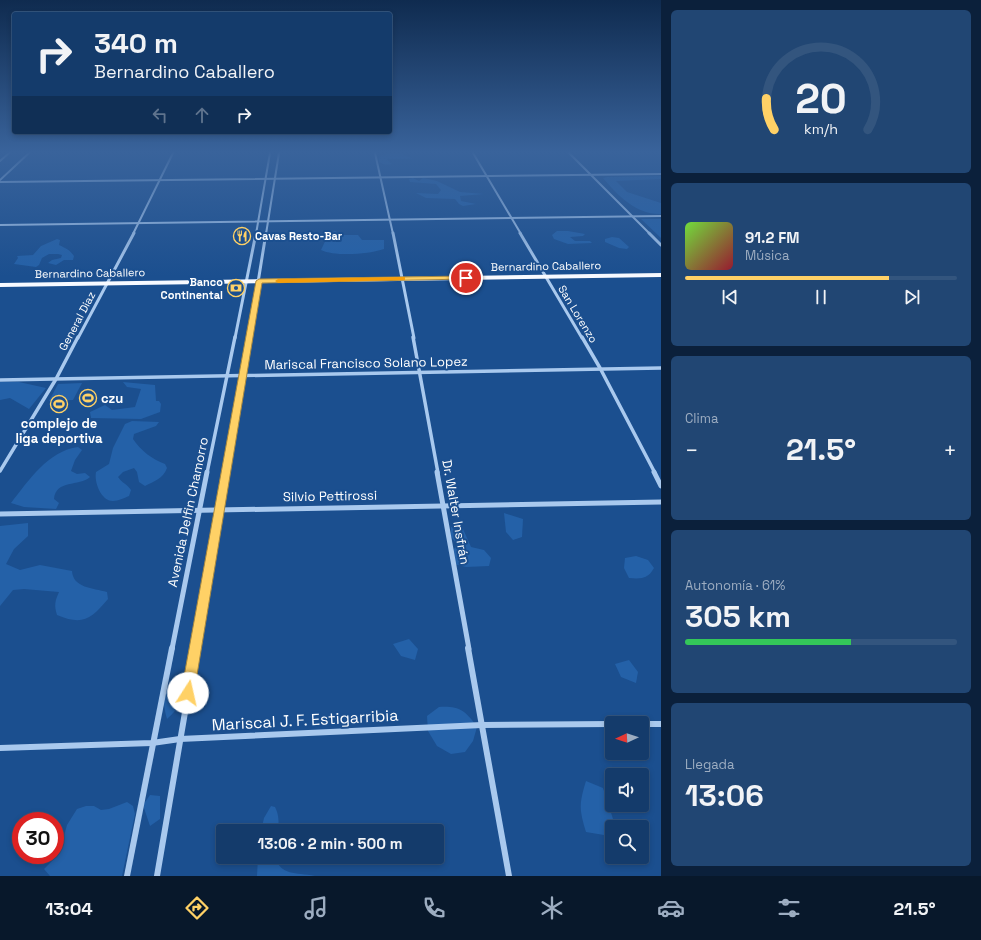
<!DOCTYPE html>
<html lang="es">
<meta charset="utf-8">
<style>
:root{--surface:#143b6b;--page:#214673;--text:#f1f3f6;--muted:#9dadc1;--line:#33557e;--accent:#ffd166}
body{margin:0;font-family:"Space Grotesk",sans-serif;background:var(--page);color:var(--text);height:100vh;display:flex;flex-direction:column;font-size:15px;white-space:nowrap}
*{box-sizing:border-box;margin:0}
p{font-size:13px;color:var(--muted)}
.icon{flex:none;width:22px;height:22px;fill:none;stroke:currentColor;stroke-width:2;stroke-linecap:round;stroke-linejoin:round}
.map{position:relative;flex:1;overflow:hidden}
.sheet{display:flex;flex-direction:column;gap:10px;padding:10px;background:#0b203b;width:320px}
.sheet>*{flex:none}
.banner{position:absolute;left:12px;top:12px;width:380px;height:122px;border-radius:4px;box-shadow:0 2px 6px #0003,0 0 0 1px var(--line);background:#143b6b;color:var(--text);overflow:hidden}
.needle{width:26px;rotate:267deg}
.buttons{position:absolute;left:605px;top:716px;display:grid;gap:8px}
.buttons a{display:grid;place-items:center;width:44px;height:44px;border-radius:4px;background:var(--surface);box-shadow:0 2px 6px #0003,0 0 0 1px var(--line);font-size:20px}
.speed{position:absolute;left:12px;top:812px;display:flex;gap:8px;font-size:20px;font-weight:700;text-align:center}
.speed>*{display:grid;place-content:center;width:52px;height:52px;border-radius:50%;background:var(--surface);box-shadow:0 2px 6px #0003,0 0 0 1px var(--line);line-height:1}
.speed .limit{border:6px solid #d22;background:#fff;color:#111}
.pin{position:absolute;display:grid;place-items:center;width:34px;height:34px;color:#fff;margin:-17px;border:2px solid #fff;border-radius:50%;box-shadow:0 1px 4px #0007}
.me{position:absolute;width:44px;margin:-22px;rotate:10deg;stroke-linejoin:round;filter:drop-shadow(0 0 3px #0008)}
.turn{display:flex;align-items:center;gap:14px;height:84px;padding:0 16px;font-size:18px}
.turn .icon{width:52px;height:52px;stroke-width:2.5}
.turn b{display:block;font-size:28px;line-height:34px}
.lanes{display:flex;align-items:center;height:38px;padding:0 16px;background:#0003;justify-content:center;gap:20px;direction:ltr}
.lanes .off{opacity:.35}
.big{font-size:30px;font-weight:600;line-height:1.1}
.sheet .card{flex:1;display:flex;flex-direction:column;justify-content:center;gap:6px;min-width:0;padding:0 14px;border-radius:6px;background:var(--page)}
.sheet .dial{align-items:center;gap:0}
.dial svg{height:104px;overflow:visible;fill:none;stroke:var(--line);stroke-width:7;stroke-linecap:round;text-anchor:middle}
.dial text{fill:var(--text);stroke:none}
.song{display:flex;align-items:center;gap:12px}
.cover{width:48px;height:48px;border-radius:6px;background:linear-gradient(135deg,hsl(100 70% 55%),hsl(350 70% 35%))}
.played{height:4px;border-radius:2px;background:linear-gradient(90deg,var(--accent) 75%,var(--line) 75%)}
.keys{display:flex;justify-content:space-around;direction:ltr}
.heat{display:flex;justify-content:space-between;align-items:center;font-size:22px;direction:ltr}
.charge{height:6px;border-radius:3px;background:linear-gradient(90deg,#34c759 61%,var(--line) 0)}
.trip{position:absolute;left:216px;top:824px;width:228px;height:40px;border-radius:4px;background:var(--surface);box-shadow:0 2px 6px #0003,0 0 0 1px var(--line);font-weight:600;line-height:40px;text-align:center}
.menu{display:flex;height:64px;justify-content:space-around;align-items:center;background:#08182b;color:var(--muted)}
.menu .icon{width:28px;height:28px}
.menu .current{color:var(--accent)}
.menu b{font-size:18px;color:var(--text)}
main{display:flex;flex:1;min-height:0}
.map>svg:first-child{display:block}
.green{fill:#2461a8}
.lines{fill:none;stroke-linecap:round;stroke-linejoin:round}
.minor-far4{stroke:#a9c9ee;stroke-width:2}
.minor-far3{stroke:#a9c9ee;stroke-width:3}
.minor-far2{stroke:#a9c9ee;stroke-width:3.5}
.minor-far1{stroke:#a9c9ee;stroke-width:5}
.minor{stroke:#a9c9ee;stroke-width:6}
.trunk{fill:#f8faff;fill-rule:evenodd}
.route{fill:#ffd166;stroke:#a68842}
.slow{fill:#f59e0b}
.labels{text-anchor:middle;dominant-baseline:central;stroke-width:4;stroke-linejoin:round;paint-order:stroke}
.far-poi-label{font-size:11px;font-weight:bold;fill:#fff;stroke:#1b4f8f;text-anchor:start}
.far-street-label{font-size:11px;fill:#fff;stroke:#1b4f8f}
.street-label{font-size:13px;fill:#fff;stroke:#1b4f8f}
.poi-label{font-size:13px;font-weight:bold;fill:#fff;stroke:#1b4f8f;text-anchor:start}
.near-street-label{font-size:16px;fill:#fff;stroke:#1b4f8f}
</style>
<main>
<div class="map">
<svg width="661" height="876" viewBox="0 0 661 876">
<rect width="100%" height="100%" fill="#1b4f8f"/>
<g class="green">
<path d="M395 153 402 154 413 159H388L387 160 392 164C387 165 384 165 379 162V158L382 155Z"/>
<path d="M661 176V179L616 181 627 192 661 203V214C637 215 618 196 603 178L607 177Z"/>
<polygon points="413,178 419,181 423,178 437,181 460,192 484,194 460,196 461,201 476,204 463,206 459,204 455,199 426,198 416,193 438,194 441,190 436,184 410,182 409,179"/>
<polygon points="641,219 661,219 661,238"/>
<path d="M335 231 343 235H358L362 240H384V249C369 254 336 257 321 250L329 233Z"/>
<polygon points="557,231 568,231 585,234 583,236 570,237 575,241 590,241 592,243 568,244 554,239 552,235"/>
<polygon points="612,237 619,238 629,247 627,249 619,248 605,242 605,239"/>
<path d="M57 239 60 240 59 245C67 249 69 249 74 256L73 260H64L56 265 48 263 52 260 61 258 62 255 58 254H49L42 258 39 265 36 267 14 264 18 258 17 256 33 255 41 246Z"/>
<polygon points="0,382 19,382 46,388 29,409 10,398 0,400"/>
<polygon points="123,382 155,385 156,401 159,401 161,404 160,412 141,419 91,418 90,412 105,405 112,410 135,407 141,389 127,387"/>
<polygon points="82,383 73,400 49,401 58,384"/>
<path d="M132 421 159 422 156 426 134 434 133 439C141 451 152 459 165 464L167 468C163 479 154 481 145 486L139 482 137 472 134 468 123 472 118 477C122 483 127 484 131 490L129 496C124 498 118 501 113 501 101 501 94 482 96 472L109 464 113 448 125 424Z"/>
<path d="M78 447 82 450 75 460 71 471 77 474 85 473 90 477C79 487 56 479 54 499L59 503 56 509 24 507 11 503C29 480 48 451 78 447Z"/>
<polygon points="504,513 523,519 522,537 513,540 506,532"/>
<path d="M28 523V536L14 549 6 564 20 570 40 565 72 571C73 588 93 588 107 592L108 599C91 619 83 626 57 615 54 605 55 601 59 592L24 589 13 590 0 606V526Z"/>
<polygon points="451,527 463,529 471,547 484,550 491,558 489,566 466,567 454,564 450,554 457,545 451,536"/>
<path d="M636 556 648 560 654 568C648 579 641 579 629 578L624 568 625 558Z"/>
<polygon points="409,639 418,649 415,660 401,656 393,644"/>
<polygon points="629,660 638,672 636,683 621,677 615,664"/>
<path d="M172 679 185 683C183 701 180 707 167 719 162 701 163 695 172 679Z"/>
<path d="M439 707C459 706 465 710 477 727L473 741 465 752 451 754 437 746 428 731 427 716Z"/>
<path d="M586 781 603 788 614 822 604 835 586 832C579 809 579 804 586 781Z"/>
<polygon points="150,795 160,796 160,819 150,826 143,805"/>
<polygon points="127,802 133,806 135,814 122,876 50,876 44,869 59,854 67,825 77,809 86,806 94,806 101,810 109,809"/>
<path d="M271 806 275 807C279 815 279 822 278 831H261L264 818Z"/>
<path d="M258 857H275C281 876 295 872 315 876H257Z"/>
</g>
<g class="lines">
<g class="minor-far4">
<polyline points="375,153 393,234"/>
<polyline points="473,153 521,234"/>
<polyline points="569,153 650,234"/>
<polyline points="0,161 9,153"/>
<polyline points="0,180 29,153"/>
<polyline points="0,182 661,174"/>
<polyline points="0,225 661,216"/>
<polyline points="133,234 173,153"/>
<polyline points="256,234 270,153"/>
<polyline points="266,234 279,153"/>
</g>
<g class="minor-far3">
<polyline points="393,233 414,338"/>
<polyline points="520,233 582,338"/>
<polyline points="649,233 661,245"/>
<polyline points="78,338 134,233"/>
<polyline points="235,338 256,233"/>
<polyline points="249,338 266,233"/>
</g>
<g class="minor-far2">
<polyline points="413,337 438,473"/>
<polyline points="582,337 600,368 655,473"/>
<polyline points="0,380 661,368"/>
<polyline points="0,471 56,379 78,337"/>
<polyline points="207,473 235,337"/>
<polyline points="226,473 249,337"/>
</g>
<g class="minor-far1">
<polyline points="437,472 469,649"/>
<polyline points="654,472 661,486"/>
<polyline points="0,514 661,502"/>
<polyline points="172,649 207,472"/>
<polyline points="196,649 226,472"/>
</g>
<g class="minor">
<polyline points="468,648 509,876"/>
<polyline points="642,724 661,724"/>
<polyline points="0,748 152,743 180,739 482,725 612,724"/>
<polyline points="127,876 172,648"/>
<polyline points="157,876 196,648"/>
</g>
<polygon class="trunk" points="661,273 661,277 0,287 0,283"/>
</g>
<linearGradient id="sky" x2="0" y2="1"><stop stop-color="#0f2b4f"/><stop offset="0.55" stop-color="#39639b"/><stop offset="1" stop-color="#39639b" stop-opacity="0"/></linearGradient>
<rect width="661" height="276" fill="url(#sky)"/>
<polygon class="route" points="466,276 468,277 468,279 262,283 194,693 192,698 188,699 183,698 181,693 256,281 259,279"/>
<polygon class="slow" points="403,277 405,277 405,280 278,283 275,281 278,279"/>
<defs>
<g id="restaurant-ring" transform="scale(0.9)"><circle r="9.5" fill="#1b4f8f" stroke="#ffd166" stroke-width="1.5"/><path d="M-5-6h1v4h1v-4h1v4h1v-4h1v5L-1.5 .5V6h-2V.5L-5-1ZM5-6V6H3V1.5H1.5Q1.5-4 5-6Z" fill="#ffd166"/></g>
<g id="bank-ring" transform="scale(0.9)"><circle r="9.5" fill="#1b4f8f" stroke="#ffd166" stroke-width="1.5"/><path d="M-6-4H6V4H-6ZM0-2.3a2.3 2.3 0 1 0 0 4.6a2.3 2.3 0 1 0 0-4.6Z" fill="#ffd166"/></g>
<g id="stadium-ring" transform="scale(0.9)"><circle r="9.5" fill="#1b4f8f" stroke="#ffd166" stroke-width="1.5"/><path d="M0-5a6.5 5 0 1 0 0 10a6.5 5 0 1 0 0-10ZM-3.5-1.8h7v3.6h-7Z" fill="#ffd166"/></g>
</defs>
<g fill-rule="evenodd">
<use href="#restaurant-ring" x="242" y="236"/>
<use href="#bank-ring" x="236" y="288"/>
<use href="#stadium-ring" x="88" y="398"/>
<use href="#stadium-ring" x="59" y="404"/>
</g>
<g class="labels">
<g class="far-poi-label">
<text x="255" y="236">Cavas Resto-Bar</text>
<text x="223" y="282" text-anchor="end">Banco<tspan x="223" dy="13">Continental</tspan></text>
</g>
<g class="far-street-label">
<text transform="translate(546 266) rotate(-1)">Bernardino Caballero</text>
<text transform="translate(90 273) rotate(-1)">Bernardino Caballero</text>
<text transform="translate(578 314) rotate(59)">San Lorenzo</text>
<text transform="translate(77 321) rotate(-62)">General Diaz</text>
</g>
<g class="street-label">
<text transform="translate(366 363) rotate(-1)">Mariscal Francisco Solano Lopez</text>
<text transform="translate(330 496) rotate(-1)">Silvio Pettirossi</text>
<text transform="translate(188 512) rotate(-78)">Avenida Delfin Chamorro</text>
<text transform="translate(456 512) rotate(80)">Dr. Walter Insfrán</text>
</g>
<g class="poi-label">
<text x="101" y="398">czu</text>
<text x="59" y="423" text-anchor="middle">complejo de<tspan x="59" dy="15">liga deportiva</tspan></text>
</g>
<g class="near-street-label">
<text transform="translate(305 720) rotate(-3)">Mariscal J. F. Estigarribia</text>
</g>
</g>
</svg>
<div class="buttons">
<a><svg class="needle" viewBox="-14 -14 28 28"><path d="M0-13l5 13h-10z" fill="#e53935"/><path d="M0 13l5-13h-10z" fill="#9dadc1"/></svg></a>
<a><svg class="icon" aria-label="sound" viewBox="0 0 24 24"><path d="M4 9h4l5-4v14l-5-4H4zM17 9q2 3 0 6"/></svg></a>
<a><svg class="icon" aria-label="search" viewBox="0 0 24 24"><circle cx="10" cy="10" r="6"/><path d="M15 15l6 6"/></svg></a>
</div>
<div class="speed"><div class="limit">30</div></div>
<div class="pin" style="left:466px;top:278px;background:#d93025"><svg class="icon" aria-label="arrive" viewBox="0 0 24 24"><path d="M6 21V4h12l-3 4 3 4H6"/></svg></div>
<svg class="me" style="left:188px;top:693px" viewBox="-20 -20 40 40"><circle r="19" fill="#fff"/><path d="M0-13L10 11 0 6-10 11z" fill="#ffd166"/></svg>
<div class="trip">13:06 · 2 min · 500 m</div>
<div class="banner">
<div class="turn"><svg class="icon" aria-label="right" viewBox="0 0 24 24"><path d="M7 20v-9h11M14 6l5 5-5 5"/></svg><div><b>340 m</b>Bernardino Caballero</div></div>
<div class="lanes"><svg class="icon off" aria-label="left" viewBox="0 0 24 24"><path d="M17 20v-9H6M10 6l-5 5 5 5"/></svg><svg class="icon off" aria-label="ahead" viewBox="0 0 24 24"><path d="M12 20V5M6 11l6-6 6 6"/></svg><svg class="icon" aria-label="right" viewBox="0 0 24 24"><path d="M7 20v-9h11M14 6l5 5-5 5"/></svg></div>
</div>
</div>
<section class="sheet">
<div class="card dial"><svg viewBox="0 0 100 80">
<path d="M14 69A42 42 0 1 1 86 69"/>
<path d="M14 69A42 42 0 0 1 8 45" stroke="#ffd166"/>
<text x="50" y="56" font-size="32" font-weight="700">20</text>
<text x="50" y="72" font-size="11">km/h</text>
</svg></div>
<div class="card">
<div class="song"><i class="cover"></i><div><b>91.2 FM</b><p>Música</p></div></div>
<div class="played"></div>
<div class="keys"><svg class="icon" aria-label="previous" viewBox="0 0 24 24"><path d="M18 5L8 12l10 7zM5 5v14"/></svg><svg class="icon" aria-label="pause" viewBox="0 0 24 24"><path d="M8 5v14M16 5v14"/></svg><svg class="icon" aria-label="next" viewBox="0 0 24 24"><path d="M6 5l10 7-10 7zM19 5v14"/></svg></div>
</div>
<div class="card"><p>Clima</p>
<div class="heat"><a>−</a><b class="big">21.5°</b><a>+</a></div>
</div>
<div class="card"><p>Autonomía · 61%</p><b class="big">305 km</b><div class="charge"></div></div>
<div class="card"><p>Llegada</p><b class="big">13:06</b></div>
</section>
</main>
<nav class="menu">
<b>13:04</b>
<svg class="icon current" aria-label="directions" viewBox="0 0 24 24"><path d="M12 3l9 9-9 9-9-9zM9 14v-3h6M13 9l2 2-2 2"/></svg>
<svg class="icon" aria-label="music" viewBox="0 0 24 24"><path d="M9 18V5l10-2v13"/><circle cx="6" cy="18" r="3"/><circle cx="16" cy="16" r="3"/></svg>
<svg class="icon" aria-label="phone" viewBox="0 0 24 24"><path d="M5 4h4l2 5-3 2q2 4 5 5l2-3 5 2v4C11 20 4 13 5 4z"/></svg>
<svg class="icon" aria-label="climate" viewBox="0 0 24 24"><path d="M12 3v18M4 7l16 10M4 17L20 7"/></svg>
<svg class="icon" aria-label="car" viewBox="0 0 24 24"><path d="M5 17H2v-5l4-1 3-4h7l3 4 3 1v5h-3M9 17h6M6 11h13"/><circle cx="7" cy="17" r="2"/><circle cx="17" cy="17" r="2"/></svg>
<svg class="icon" aria-label="filters" viewBox="0 0 24 24"><path d="M4 7h16M4 17h16"/><circle cx="9" cy="7" r="2"/><circle cx="15" cy="17" r="2"/></svg>
<b>21.5°</b>
</nav>
